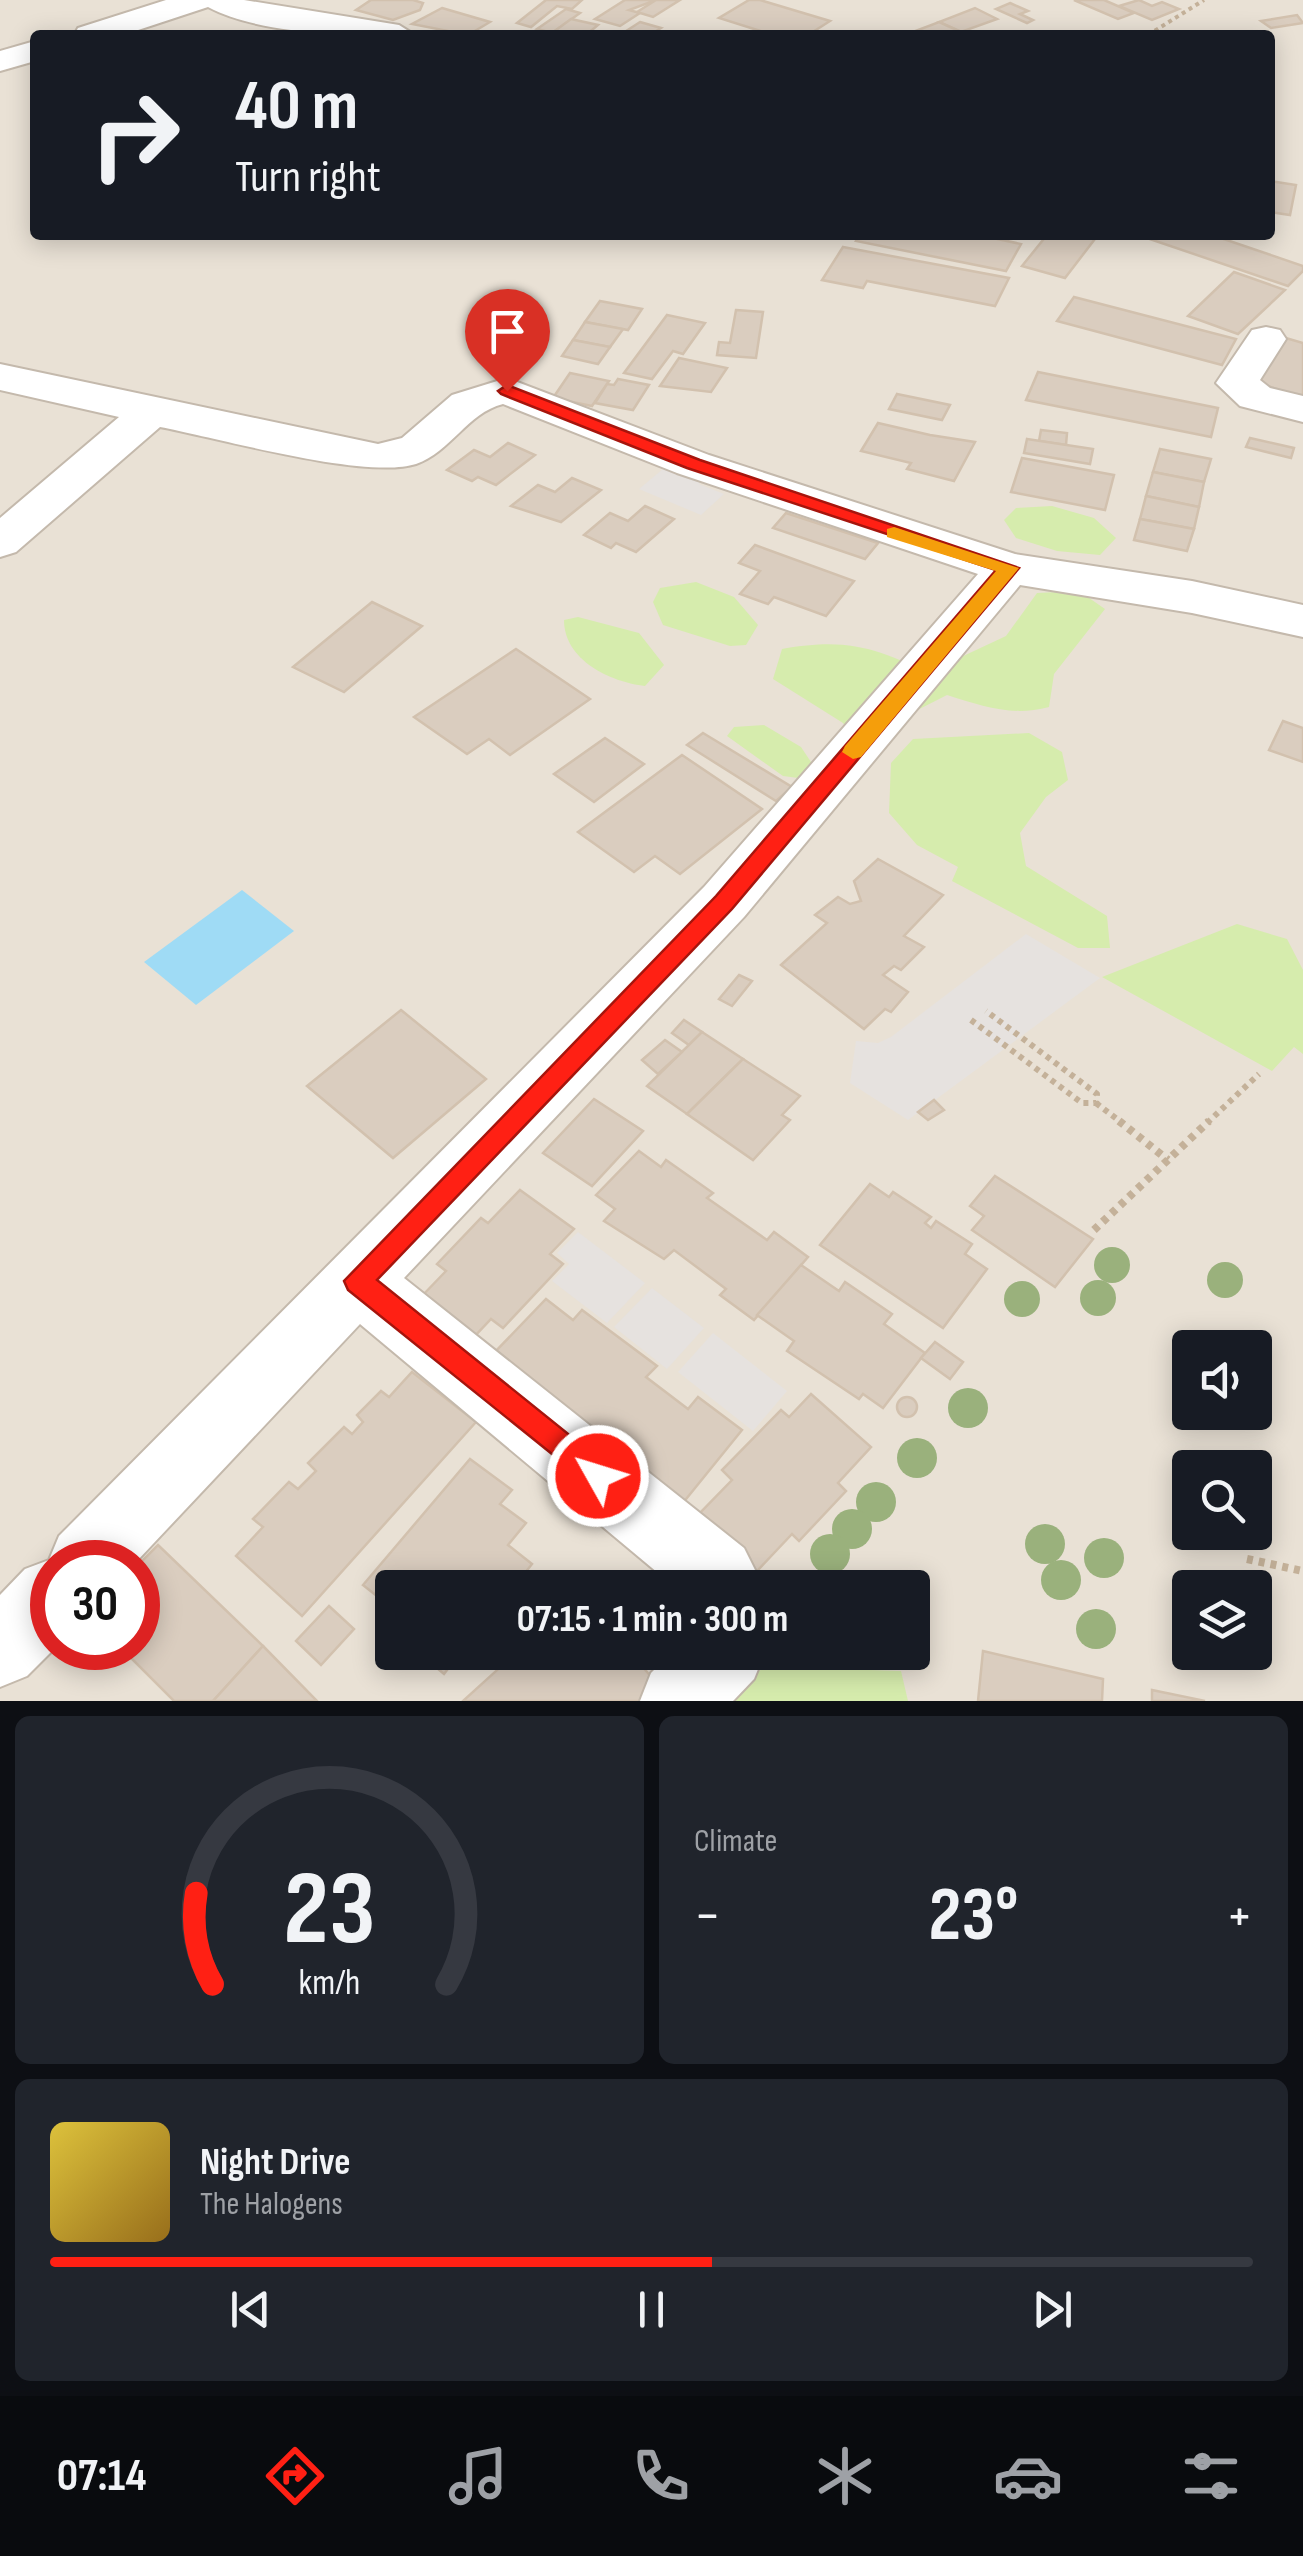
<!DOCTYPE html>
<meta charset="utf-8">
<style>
:root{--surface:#171b24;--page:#20242c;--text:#f1f3f6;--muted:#9ea1a6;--line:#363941;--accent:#ff2014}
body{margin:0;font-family:"Sofia Sans Condensed",sans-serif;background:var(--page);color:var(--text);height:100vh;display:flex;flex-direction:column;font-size:38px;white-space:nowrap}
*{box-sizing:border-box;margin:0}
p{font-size:32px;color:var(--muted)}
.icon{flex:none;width:55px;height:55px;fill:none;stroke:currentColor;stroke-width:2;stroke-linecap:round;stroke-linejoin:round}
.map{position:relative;height:1701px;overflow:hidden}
.drawer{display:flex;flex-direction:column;gap:15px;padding:15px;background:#0d0f14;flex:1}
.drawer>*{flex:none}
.guide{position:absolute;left:30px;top:30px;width:1245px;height:210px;border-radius:10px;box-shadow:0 5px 25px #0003;background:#171b24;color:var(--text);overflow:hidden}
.tools{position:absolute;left:1172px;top:1330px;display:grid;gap:20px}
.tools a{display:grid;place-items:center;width:100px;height:100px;border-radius:10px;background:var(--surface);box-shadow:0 5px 25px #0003;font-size:50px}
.speed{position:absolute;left:30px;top:1540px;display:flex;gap:20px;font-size:50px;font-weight:700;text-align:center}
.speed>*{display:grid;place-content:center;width:130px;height:130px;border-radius:50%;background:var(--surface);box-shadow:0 5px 25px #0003;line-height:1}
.speed .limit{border:15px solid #d22;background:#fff;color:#111}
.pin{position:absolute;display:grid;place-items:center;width:85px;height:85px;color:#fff;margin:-102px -42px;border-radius:50% 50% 50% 0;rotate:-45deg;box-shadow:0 0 10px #0007}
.pin .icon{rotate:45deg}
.me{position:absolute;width:110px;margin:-55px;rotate:309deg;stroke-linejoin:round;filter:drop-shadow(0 0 8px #0008)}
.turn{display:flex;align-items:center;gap:35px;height:210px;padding:0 40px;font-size:45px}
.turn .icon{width:130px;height:130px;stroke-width:2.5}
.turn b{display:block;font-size:70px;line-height:85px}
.big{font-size:75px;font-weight:700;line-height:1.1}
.drawer .tile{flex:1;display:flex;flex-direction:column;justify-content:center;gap:15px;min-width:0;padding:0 35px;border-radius:15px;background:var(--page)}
.drawer .dial{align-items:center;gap:0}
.dial svg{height:260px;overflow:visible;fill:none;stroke:var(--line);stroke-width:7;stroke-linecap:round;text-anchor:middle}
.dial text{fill:var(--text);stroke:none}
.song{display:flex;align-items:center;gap:30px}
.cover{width:120px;height:120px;border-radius:15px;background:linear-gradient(135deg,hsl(50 70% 55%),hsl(40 70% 35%))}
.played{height:10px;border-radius:5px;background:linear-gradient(90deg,var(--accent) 55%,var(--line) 55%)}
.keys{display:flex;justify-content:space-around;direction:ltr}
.heat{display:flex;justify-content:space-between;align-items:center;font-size:55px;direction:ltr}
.drawer .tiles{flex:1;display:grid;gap:15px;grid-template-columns:1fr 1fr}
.tile:last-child{grid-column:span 2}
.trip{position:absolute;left:375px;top:1570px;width:555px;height:100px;border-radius:10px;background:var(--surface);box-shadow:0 5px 25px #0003;font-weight:700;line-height:100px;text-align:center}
.tabs{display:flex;height:160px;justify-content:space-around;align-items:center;background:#090b0e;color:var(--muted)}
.tabs .icon{width:70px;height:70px}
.tabs .selected{color:var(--accent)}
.tabs b{font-size:45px;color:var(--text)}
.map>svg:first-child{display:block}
.residential{fill:#e9e1d5;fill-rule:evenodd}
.green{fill:#d6ecad}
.parking{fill:#e6e2df}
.water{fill:#9fdbf5}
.building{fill:#dacdbf;stroke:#d2c1ae;stroke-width:2.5}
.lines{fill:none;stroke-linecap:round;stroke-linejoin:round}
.minor-casing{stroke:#c4b9ac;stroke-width:4}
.path-far2{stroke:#c4b199;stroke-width:4;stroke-dasharray:4 4;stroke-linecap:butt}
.path-far1{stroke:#c4b199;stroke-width:6;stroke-dasharray:5 5;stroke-linecap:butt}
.path{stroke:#c4b199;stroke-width:8;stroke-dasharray:6 6;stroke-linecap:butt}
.minor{fill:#fff;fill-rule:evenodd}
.tree{fill:#9ab17c}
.route{fill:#ff2014;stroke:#a6150d;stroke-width:2.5}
.slow{fill:#f59e0b}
</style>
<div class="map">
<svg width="1303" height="1701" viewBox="0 0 1303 1701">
<rect width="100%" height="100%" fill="#f5efe7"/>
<path class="residential" d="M0 0H1303V1701H0ZM35 35H1270V235H35ZM1190 1348H1255V1412H1190ZM1190 1468H1255V1532H1190ZM52 1562H138V1648H52ZM392 1588H912V1652H392ZM1190 1588H1255V1652H1190Z"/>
<g class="green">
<polygon points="1052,506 1094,518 1116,538 1100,555 1057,551 1016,538 1004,520 1016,508"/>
<polygon points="696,582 734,597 758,625 746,645 730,646 663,625 653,602 660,588"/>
<path d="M1079 591 1105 609 1054 674 1049 707C1012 717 982 706 947 695L894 722 851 735 843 723 773 679 782 649C851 637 876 649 939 677L959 658 1006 636 1037 593Z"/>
<path d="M578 617 639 633 664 665 645 686C610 682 564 660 564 620Z"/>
<polygon points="764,725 801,747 813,765 806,779 783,776 727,736 734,727"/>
<polygon points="1029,733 1062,752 1068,780 1046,797 1020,833 1026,866 1107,916 1110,948 1078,948 952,881 958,867 917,845 889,813 891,763 913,739"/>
<polygon points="1237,924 1287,939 1303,970 1303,1054 1294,1047 1272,1071 1102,977"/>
<polygon points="781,1652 803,1653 840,1669 901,1671 908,1701 725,1701"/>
</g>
<g class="parking">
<polygon points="669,464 705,478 699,484 724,494 701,515 639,489"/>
<polygon points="1026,934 1100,978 908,1120 850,1083 856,1041 878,1043 891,1037"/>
<polygon points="578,1232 645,1283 607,1323 552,1281 569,1264 557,1253"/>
<polygon points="652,1288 704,1328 667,1369 614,1327"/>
<polygon points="713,1333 787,1391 753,1431 678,1372"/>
</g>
<polygon class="water" points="242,890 294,931 196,1005 144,962"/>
<g class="building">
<polygon points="371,0 413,0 423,3 420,10 393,20 356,10"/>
<polygon points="546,0 582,0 572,9 557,6 531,27 517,23"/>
<polygon points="625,0 656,0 629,10 640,13 620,26 595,19"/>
<polygon points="656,0 680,0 653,17 637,12"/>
<polygon points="749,0 760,0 830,21 808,35 773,35 719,18"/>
<polygon points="1074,0 1104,0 1134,13 1118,19"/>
<polygon points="1139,0 1152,6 1162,2 1179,9 1152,20 1119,6"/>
<polygon points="1010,3 1028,11 1020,14 1033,20 1027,23 996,9"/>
<polygon points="442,8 490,22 468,35 412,24"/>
<polygon points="975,8 997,19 961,32 939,22"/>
<polygon points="566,9 580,13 552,33 537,29"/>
<polygon points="1297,15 1303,23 1271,28 1261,21"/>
<polygon points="571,19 598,25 586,35 552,33"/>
<polygon points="640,22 661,28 650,35 620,35"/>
<polygon points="939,22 968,35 905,35"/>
<polygon points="1270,181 1296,185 1290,215 1270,212"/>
<polygon points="860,235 979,235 1021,244 1006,271 856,241"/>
<polygon points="1047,235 1098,235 1065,278 1022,266"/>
<polygon points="1138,235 1212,235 1303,266 1303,271 1288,286"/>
<polygon points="843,247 1009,278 995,306 867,281 863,288 822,280"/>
<polygon points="1234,272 1285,290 1238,334 1188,316"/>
<polygon points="1074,297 1236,339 1222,365 1057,321"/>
<polygon points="600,301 642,309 628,330 585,322"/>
<polygon points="736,310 763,312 756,358 717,355 719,342 730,343"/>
<polygon points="667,315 705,323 683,354 673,351 652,379 624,373"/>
<polygon points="585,322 623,329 610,347 573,340"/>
<polygon points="1279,336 1303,343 1303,397 1248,380"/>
<polygon points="573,340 610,347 598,364 562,356"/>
<polygon points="679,358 727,368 711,392 660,386"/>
<polygon points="1038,372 1218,408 1211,437 1026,400"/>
<polygon points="570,373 609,381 592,406 553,398"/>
<polygon points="618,379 649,385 633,410 595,403 607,384 614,385"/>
<polygon points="897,394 950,405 942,420 889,409"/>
<polygon points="878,423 930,435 975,442 954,481 907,469 911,463 861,451"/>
<polygon points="1041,430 1067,433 1066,445 1039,441"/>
<polygon points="1250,438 1294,448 1291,458 1246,447"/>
<polygon points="1027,439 1093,449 1090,464 1024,453"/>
<polygon points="508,443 535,455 496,485 478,477 472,481 447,470 474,450 490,457"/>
<polygon points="1160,449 1211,459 1204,482 1153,472"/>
<polygon points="1022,458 1114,475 1105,510 1011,492"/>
<polygon points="1153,472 1204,482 1199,507 1146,496"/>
<polygon points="572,478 601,490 561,522 511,506 538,485 555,492"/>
<polygon points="1146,496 1199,507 1194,529 1140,519"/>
<polygon points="645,506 674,519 636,552 616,543 611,548 584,535 610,513 628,521"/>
<polygon points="786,513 878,543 865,559 773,528"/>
<polygon points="1140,519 1194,529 1187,551 1134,540"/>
<polygon points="755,545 854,581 826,616 774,597 768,604 740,594 760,571 739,563"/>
<polygon points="372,602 422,626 344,692 293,667"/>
<polygon points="516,649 590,699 510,755 489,739 467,754 414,717"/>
<polygon points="1283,721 1303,728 1303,762 1269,750"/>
<polygon points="703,733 792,787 776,801 687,745"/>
<polygon points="605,738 644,764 594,802 554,774"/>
<polygon points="682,755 762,809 680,874 655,856 634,872 578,832"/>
<polygon points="878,859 943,895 904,936 924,947 901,970 894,966 883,975 908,992 891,1012 885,1009 864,1029 781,965 827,923 815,915 838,897 850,904 861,901 854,881"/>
<polygon points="739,975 752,981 732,1006 719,999"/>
<polygon points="401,1010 486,1079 393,1158 307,1086"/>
<polygon points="684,1020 702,1032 689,1045 672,1033"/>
<polygon points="702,1032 743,1059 687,1114 647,1086"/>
<polygon points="665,1040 682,1052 658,1074 642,1060"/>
<polygon points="743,1059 800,1096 782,1115 790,1120 753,1160 687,1114"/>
<polygon points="594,1099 643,1131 592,1186 543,1153"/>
<polygon points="934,1100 944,1110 928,1120 918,1112"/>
<polygon points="639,1151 661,1167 666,1160 713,1193 707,1198 767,1240 774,1232 808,1257 754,1320 720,1295 726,1289 674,1250 664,1259 604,1221 615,1209 596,1195"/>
<polygon points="995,1176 1093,1239 1055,1287 972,1230 984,1216 970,1206"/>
<polygon points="870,1184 889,1197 893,1192 931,1217 925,1223 931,1228 936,1221 972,1244 965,1254 987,1269 943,1328 820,1245"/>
<polygon points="520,1190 574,1229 550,1254 563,1264 503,1328 491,1319 472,1339 420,1298 446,1271 437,1264 481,1218 488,1223"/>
<polygon points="801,1265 839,1291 845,1282 892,1314 884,1324 925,1353 883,1408 863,1394 859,1399 787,1351 794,1341 757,1315"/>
<polygon points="546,1299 573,1320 582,1310 657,1366 646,1377 688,1409 698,1397 742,1430 678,1509 495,1352"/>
<polygon points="935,1342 963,1362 950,1379 921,1358"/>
<polygon points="412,1372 476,1422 302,1616 236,1556 263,1527 253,1519 289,1482 298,1489 316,1471 308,1463 344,1427 352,1434 363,1422 357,1415 381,1391 389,1397"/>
<polygon points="811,1394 871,1447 838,1483 846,1491 799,1541 792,1534 757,1571 698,1515 732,1480 722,1470 781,1410 789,1417"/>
<circle cx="907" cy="1407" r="10"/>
<polygon points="470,1459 512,1490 500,1504 526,1523 508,1545 532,1564 513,1588 392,1588 392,1608 363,1585"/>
<polygon points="158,1545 263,1646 213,1701 174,1701 121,1648 138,1648 138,1565"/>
<polygon points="329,1606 354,1629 321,1665 296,1641"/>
<polygon points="263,1646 317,1701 213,1701"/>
<polygon points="983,1651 1103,1679 1102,1701 978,1701"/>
<polygon points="418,1652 461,1652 444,1674"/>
<polygon points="517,1652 630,1652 664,1692 654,1701 463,1701"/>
<polygon points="1152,1690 1205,1701 1152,1701"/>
</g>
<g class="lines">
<g class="minor-casing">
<g id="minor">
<path d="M166 0H244L399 25 415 35C354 35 263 36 208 7L123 35H74L78 28Z"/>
<polygon points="35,41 35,61 0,71 0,51"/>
<polygon points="1266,327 1280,330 1286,339 1260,380 1270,388 1303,396 1303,422 1240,406 1216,383 1252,330"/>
<path d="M0 364 378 444 402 438 452 395 507 378 709 455 1015 554 1192 581 1303 605V637L1192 613 1020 585 744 917 404 1278 744 1548 764 1588H676L360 1324 136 1562H52L55 1648 27 1676 0 1687V1595L25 1569 49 1560 59 1536 704 887 978 574 677 473 503 404C467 413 451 452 416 464 366 480 218 438 160 427L16 552 0 557V518L119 417 0 390Z"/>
<polygon points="672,1652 765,1652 754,1679 733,1701 640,1701 651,1673"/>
</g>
</g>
<polyline class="path-far2" points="1148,35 1204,0"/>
<g class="path-far1">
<polyline points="971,1020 1082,1103 1096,1103 1097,1094 986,1011"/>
<polyline points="1096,1103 1122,1123"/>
<polyline points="1207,1123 1259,1074"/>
</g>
<g class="path">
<polyline points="1119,1121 1168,1160"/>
<polyline points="1094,1230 1209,1121"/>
<polyline points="1247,1559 1303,1571"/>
</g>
<use href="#minor" class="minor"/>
</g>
<g class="tree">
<circle cx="1112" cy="1265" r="18"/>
<circle cx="1225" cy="1280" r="18"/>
<circle cx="1098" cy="1298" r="18"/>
<circle cx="1022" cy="1299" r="18"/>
<circle cx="968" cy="1408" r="20"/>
<circle cx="917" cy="1458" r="20"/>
<circle cx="876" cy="1502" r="20"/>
<circle cx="852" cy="1529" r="20"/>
<circle cx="1045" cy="1544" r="20"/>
<circle cx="830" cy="1554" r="20"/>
<circle cx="1104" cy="1558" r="20"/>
<circle cx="1061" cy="1580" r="20"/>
<circle cx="1096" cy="1629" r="20"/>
</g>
<polygon class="route" points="507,385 700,460 1019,568 732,909 377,1280 608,1466 613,1476 608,1487 598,1491 348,1290 344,1281 716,896 996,570 687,468 501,394 498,391"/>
<polygon class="slow" points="894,527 1019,568 861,757 853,759 842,752 845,746 996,571 887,537 887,529"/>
</svg>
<div class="tools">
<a><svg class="icon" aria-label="sound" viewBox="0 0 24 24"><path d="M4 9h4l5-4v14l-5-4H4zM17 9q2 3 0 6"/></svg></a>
<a><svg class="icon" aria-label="search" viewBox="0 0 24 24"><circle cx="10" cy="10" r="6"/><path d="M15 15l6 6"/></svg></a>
<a><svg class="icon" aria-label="layers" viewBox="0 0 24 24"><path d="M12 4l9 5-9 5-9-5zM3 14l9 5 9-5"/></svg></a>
</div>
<div class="speed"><div class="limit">30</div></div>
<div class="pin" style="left:507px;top:391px;background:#d93025"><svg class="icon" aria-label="arrive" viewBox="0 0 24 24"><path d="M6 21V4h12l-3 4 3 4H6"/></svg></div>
<svg class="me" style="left:598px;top:1476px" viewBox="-20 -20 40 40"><circle r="17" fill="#ff2014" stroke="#fff" stroke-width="3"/><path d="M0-11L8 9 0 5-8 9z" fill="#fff"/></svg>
<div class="trip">07:15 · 1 min · 300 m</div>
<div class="guide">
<div class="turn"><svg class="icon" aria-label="right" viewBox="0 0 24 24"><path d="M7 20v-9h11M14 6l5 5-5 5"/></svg><div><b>40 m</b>Turn right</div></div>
</div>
</div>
<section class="drawer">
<div class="tiles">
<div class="tile dial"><svg viewBox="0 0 100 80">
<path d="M14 69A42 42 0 1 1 86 69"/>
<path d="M14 69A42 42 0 0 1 9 41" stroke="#ff2014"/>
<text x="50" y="56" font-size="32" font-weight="700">23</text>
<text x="50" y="72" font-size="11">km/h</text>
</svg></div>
<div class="tile"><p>Climate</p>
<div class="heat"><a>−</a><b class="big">23°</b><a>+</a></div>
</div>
<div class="tile">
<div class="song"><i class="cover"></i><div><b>Night Drive</b><p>The Halogens</p></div></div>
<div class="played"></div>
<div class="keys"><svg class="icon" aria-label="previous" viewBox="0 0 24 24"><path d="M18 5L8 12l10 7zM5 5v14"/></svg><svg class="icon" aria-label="pause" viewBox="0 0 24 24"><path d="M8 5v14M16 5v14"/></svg><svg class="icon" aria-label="next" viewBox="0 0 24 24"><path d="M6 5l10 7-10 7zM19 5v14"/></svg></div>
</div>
</div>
</section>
<nav class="tabs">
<b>07:14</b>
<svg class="icon selected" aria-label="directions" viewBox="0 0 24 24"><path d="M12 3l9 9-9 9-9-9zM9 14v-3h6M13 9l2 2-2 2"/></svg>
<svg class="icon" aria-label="music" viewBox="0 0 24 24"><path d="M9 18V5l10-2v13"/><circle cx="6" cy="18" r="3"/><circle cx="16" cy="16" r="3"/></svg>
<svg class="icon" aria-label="phone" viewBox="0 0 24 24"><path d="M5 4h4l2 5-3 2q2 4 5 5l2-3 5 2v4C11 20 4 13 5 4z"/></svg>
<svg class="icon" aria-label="climate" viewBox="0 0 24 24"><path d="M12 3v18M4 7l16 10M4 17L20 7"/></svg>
<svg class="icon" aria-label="car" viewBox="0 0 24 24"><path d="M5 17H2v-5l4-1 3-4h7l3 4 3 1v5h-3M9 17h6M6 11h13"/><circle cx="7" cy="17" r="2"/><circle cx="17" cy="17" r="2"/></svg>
<svg class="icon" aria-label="filters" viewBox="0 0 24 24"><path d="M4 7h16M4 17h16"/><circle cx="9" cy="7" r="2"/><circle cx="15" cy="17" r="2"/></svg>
</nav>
